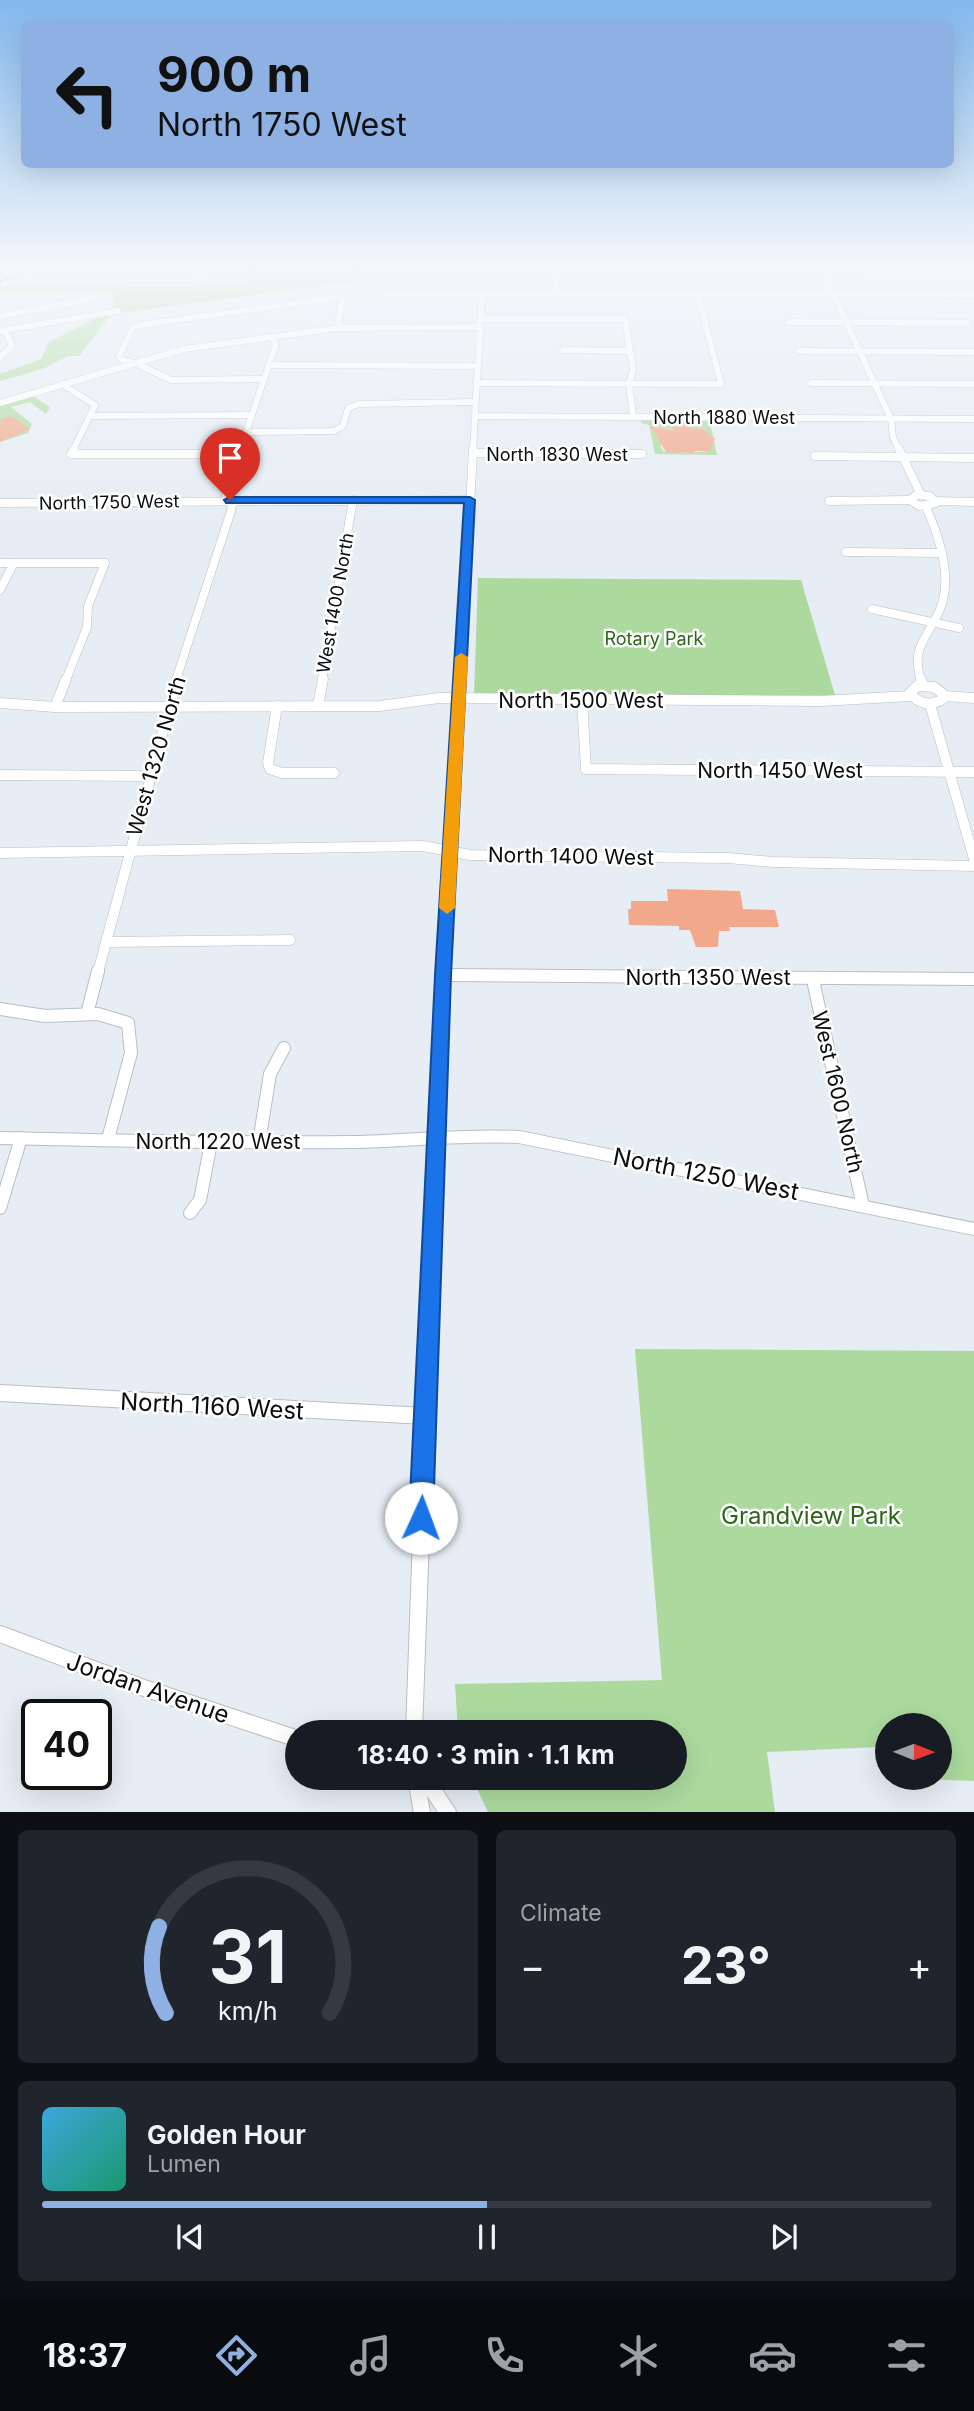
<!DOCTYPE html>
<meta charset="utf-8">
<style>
:root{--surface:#171b24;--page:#20242c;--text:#f1f3f6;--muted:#9ea1a6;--line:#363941;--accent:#8eb0e2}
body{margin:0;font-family:Inter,sans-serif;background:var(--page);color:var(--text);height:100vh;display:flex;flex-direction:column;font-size:26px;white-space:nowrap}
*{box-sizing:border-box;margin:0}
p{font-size:23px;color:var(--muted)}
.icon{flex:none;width:38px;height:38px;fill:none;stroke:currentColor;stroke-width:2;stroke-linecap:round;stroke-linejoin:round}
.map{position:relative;height:1812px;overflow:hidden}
.sheet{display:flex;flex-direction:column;gap:18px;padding:18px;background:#0d0f14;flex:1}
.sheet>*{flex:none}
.hud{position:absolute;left:21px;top:21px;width:933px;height:147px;border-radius:10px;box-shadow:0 7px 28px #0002;background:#8eb0e2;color:#111;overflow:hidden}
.needle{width:46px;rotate:91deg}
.controls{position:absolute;left:875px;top:1713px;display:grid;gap:14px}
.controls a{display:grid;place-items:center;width:77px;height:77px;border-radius:50%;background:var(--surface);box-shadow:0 7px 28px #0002;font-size:35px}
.speed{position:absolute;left:21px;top:1699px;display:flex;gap:14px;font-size:35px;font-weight:700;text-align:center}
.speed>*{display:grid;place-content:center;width:91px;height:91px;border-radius:50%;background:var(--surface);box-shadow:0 7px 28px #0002;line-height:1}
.speed .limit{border:4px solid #111;border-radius:10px;background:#fff;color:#111}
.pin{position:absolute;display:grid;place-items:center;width:60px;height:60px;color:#fff;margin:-72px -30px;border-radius:50% 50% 50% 0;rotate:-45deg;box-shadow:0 0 7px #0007}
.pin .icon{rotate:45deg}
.me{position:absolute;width:77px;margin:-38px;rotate:2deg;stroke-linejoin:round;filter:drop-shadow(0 0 5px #0008)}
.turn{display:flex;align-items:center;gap:24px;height:147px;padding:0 21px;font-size:32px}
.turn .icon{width:91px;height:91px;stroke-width:2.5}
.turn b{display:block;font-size:49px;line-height:60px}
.big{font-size:52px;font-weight:700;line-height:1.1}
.sheet .card{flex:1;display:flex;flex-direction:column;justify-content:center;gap:10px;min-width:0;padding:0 24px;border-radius:10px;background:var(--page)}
.sheet .dial{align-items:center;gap:0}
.dial svg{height:182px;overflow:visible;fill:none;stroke:var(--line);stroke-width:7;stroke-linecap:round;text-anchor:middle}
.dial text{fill:var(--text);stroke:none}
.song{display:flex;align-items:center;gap:21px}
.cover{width:84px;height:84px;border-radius:10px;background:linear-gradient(135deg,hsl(200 70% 55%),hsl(160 70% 35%))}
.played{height:7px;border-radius:4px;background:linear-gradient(90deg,var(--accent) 50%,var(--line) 50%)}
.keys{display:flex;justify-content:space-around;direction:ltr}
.heat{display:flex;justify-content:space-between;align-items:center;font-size:38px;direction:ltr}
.sheet .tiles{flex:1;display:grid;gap:18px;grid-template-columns:1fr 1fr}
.card:last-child{grid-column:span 2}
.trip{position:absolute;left:285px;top:1720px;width:402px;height:70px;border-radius:35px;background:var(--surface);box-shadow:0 7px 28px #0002;font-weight:700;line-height:70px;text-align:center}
.tab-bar{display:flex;height:112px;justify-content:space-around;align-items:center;background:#090b0e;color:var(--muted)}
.tab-bar .icon{width:49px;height:49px}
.tab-bar .selected{color:var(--accent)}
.tab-bar b{font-size:32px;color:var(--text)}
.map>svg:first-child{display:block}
.green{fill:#acda9e;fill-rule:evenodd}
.building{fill:#f2a88b}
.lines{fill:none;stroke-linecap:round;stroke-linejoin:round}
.minor-far4-casing{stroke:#b8bec6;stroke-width:7}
.minor-far3-casing{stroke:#b8bec6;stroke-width:9}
.minor-far2-casing{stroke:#b8bec6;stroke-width:11}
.minor-far1-casing{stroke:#b8bec6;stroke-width:14}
.minor-casing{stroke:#b8bec6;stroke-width:18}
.highway-casing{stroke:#b8bec6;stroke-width:2}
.minor-far4{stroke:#fff;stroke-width:6}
.minor-far3{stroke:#fff;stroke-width:8}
.minor-far2{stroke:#fff;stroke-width:10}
.minor-far1{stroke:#fff;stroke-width:12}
.minor{stroke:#fff;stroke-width:16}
.highway{fill:#fff;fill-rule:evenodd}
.rail{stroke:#4f5256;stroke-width:2;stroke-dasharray:2 4.5;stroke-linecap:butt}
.highway-bridge-casing{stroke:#b8bec6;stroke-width:10;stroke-linecap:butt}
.highway-bridge{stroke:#fff;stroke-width:9}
.route{fill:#1a73e8;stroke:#114b97;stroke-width:2}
.slow{fill:#f59e0b}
.labels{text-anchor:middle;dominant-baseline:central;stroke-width:5;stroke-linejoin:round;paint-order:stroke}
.far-street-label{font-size:18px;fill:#0a0c0e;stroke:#fff}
.far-park-label{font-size:18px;fill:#2d6616;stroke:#fff}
.street-label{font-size:21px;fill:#0a0c0e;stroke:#fff}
.near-street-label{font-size:24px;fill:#0a0c0e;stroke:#fff}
.near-park-label{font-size:24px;fill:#2d6616;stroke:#fff}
</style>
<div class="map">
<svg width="974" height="1813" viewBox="0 0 974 1813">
<rect width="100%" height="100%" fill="#e6edf4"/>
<g class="green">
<polygon points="360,268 366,280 111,314 79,356 68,356 45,368 0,381 0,374 41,359 49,342 102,315 114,306 112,293 0,292 0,286 191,286 293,277"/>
<polygon points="33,396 50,407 46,414 30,402 11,407 32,424 28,433 0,442 0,406"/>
<path d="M641 420H718L719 424 711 426 717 455 655 454 649 425 641 423ZM686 423 691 429 704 428C709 433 713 444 710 451L681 453 677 450 664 452 661 448V433L654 432 656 427 673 429V424Z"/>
<polygon points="478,578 801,580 835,695 474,697"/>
<polygon points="635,1349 974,1351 974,1781 904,1778 940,1778 940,1726 887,1726 887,1777 879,1747 767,1752 775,1812 488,1812 472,1778 676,1778 676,1732 458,1732 455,1684 662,1680"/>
</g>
<g class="building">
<polygon points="11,416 30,429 0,442 0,420"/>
<polygon points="686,423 691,429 703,428 715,439 710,451 695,451 694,453 666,452 650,426 673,430 673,424"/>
<polygon points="667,889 740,891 743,909 775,910 779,927 729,927 730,931 719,931 718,947 696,947 690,930 679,930 679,926 629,925 628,909 631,909 631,901 668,901"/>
</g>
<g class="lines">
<g class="minor-far4-casing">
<g id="minor-far4">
<polyline points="555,268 556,294"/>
<polyline points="821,268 891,419 893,437 899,450"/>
<polyline points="866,268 869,275 877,277 974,276"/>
<polyline points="387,293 974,295"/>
<polyline points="0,316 96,298"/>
<polyline points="480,319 625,319 633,370 629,384 633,416"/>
<polyline points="788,322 968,323"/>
<polyline points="0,331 118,311"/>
<polyline points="563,350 630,351"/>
<polyline points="799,351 974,352"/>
<polyline points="0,357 12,346 5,330"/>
<polyline points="269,365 477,366"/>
<polyline points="263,379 171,380 135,363 122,360 119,356 133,328 140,325 342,297 338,328"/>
<polyline points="476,383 721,384 698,295"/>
<polyline points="811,383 974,384"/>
<polyline points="62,384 95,405 73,450"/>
<polyline points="0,403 184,349 338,328 480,327"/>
<polyline points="91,416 251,415"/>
<polyline points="474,416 974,419"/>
<polyline points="246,432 334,431 343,426 348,408 359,404 475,402"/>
<polyline points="240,450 276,344 271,337"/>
<polyline points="473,450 482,293"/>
</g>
</g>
<g class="minor-far3-casing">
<g id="minor-far3">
<polyline points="74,449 71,454 237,454"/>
<polyline points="899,449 921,495"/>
<polyline points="473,453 642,454"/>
<polyline points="815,456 974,458"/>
<polygon points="916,495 930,496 936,503 919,506 910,500"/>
<polyline points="829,501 910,500"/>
<polyline points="936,501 974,502"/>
<polyline points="0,503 470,500"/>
<polyline points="846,552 940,553"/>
<polyline points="0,563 105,563 88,606 87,627 66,680"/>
<polyline points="0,590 14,563"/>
<polyline points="872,609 959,628"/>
<polyline points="176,680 231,511 232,504 226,495 237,454 242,449"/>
<polyline points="322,680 353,500"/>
<polyline points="461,680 473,449"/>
<path d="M921 680C910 646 929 637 940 609 953 578 939 536 926 507"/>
</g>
</g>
<g class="minor-far2-casing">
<g id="minor-far2">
<polyline points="921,679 923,685"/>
<path d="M917 686 934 687 942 693 943 699C931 706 919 705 910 693Z"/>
<polyline points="944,696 974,698"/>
<polyline points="582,700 586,769 974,772"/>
<polyline points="0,703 55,707 380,706 439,698 820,701 911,696"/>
<polyline points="930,704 974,859"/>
<polyline points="277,706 268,763 270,769 282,773 334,773"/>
<polyline points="318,706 323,679"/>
<polyline points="55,707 66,679"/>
<polyline points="0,775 149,776"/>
<polyline points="0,853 423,846 470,855 728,858 773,862 974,866"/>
<polyline points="106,942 290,940"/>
<polyline points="98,972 177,679"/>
<polyline points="444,972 461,679"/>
</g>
</g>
<g class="minor-far1-casing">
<g id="minor-far1">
<polyline points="443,975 974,979"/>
<polyline points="816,978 814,985 863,1206"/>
<polyline points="0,1009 45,1016 98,1014 128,1023 131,1053 108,1139"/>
<polyline points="87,1014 98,971"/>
<path d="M0 1138C118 1141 235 1143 353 1142 409 1141 464 1134 519 1137L974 1229"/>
<polyline points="259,1142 270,1074 284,1048"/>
<polyline points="0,1208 21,1138"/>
<polyline points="190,1213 200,1200 211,1143"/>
<polyline points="428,1343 444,971"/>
</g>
</g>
<g class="minor-casing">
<g id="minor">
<polyline points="0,1393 425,1416"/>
<polyline points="0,1634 141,1687 298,1739"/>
<polyline points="414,1732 428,1341"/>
<polyline points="416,1778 422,1813"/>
<polyline points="425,1778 448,1813"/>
</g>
</g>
<g class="highway-casing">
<polygon id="highway" points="288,268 321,268 187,282 36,283 32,281 36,279 187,278"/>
</g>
<use href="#minor-far4" class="minor-far4"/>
<use href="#minor-far3" class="minor-far3"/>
<use href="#minor-far2" class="minor-far2"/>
<use href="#minor-far1" class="minor-far1"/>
<use href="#minor" class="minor"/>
<use href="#highway" class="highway"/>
<polyline class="rail" points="0,281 57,268"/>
<g class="highway-bridge-casing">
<polyline id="highway-bridge" points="11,272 73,272"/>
</g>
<use href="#highway-bridge" class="highway-bridge"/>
</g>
<linearGradient id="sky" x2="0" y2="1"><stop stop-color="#83b8ee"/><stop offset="0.51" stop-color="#f4f7fa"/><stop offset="1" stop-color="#f4f7fa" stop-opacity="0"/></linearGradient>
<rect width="974" height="522" fill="url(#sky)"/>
<polygon class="route" points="230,497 470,497 475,500 451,975 433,1518 429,1527 421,1530 413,1527 409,1518 435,975 464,503 226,503 224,500"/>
<polygon class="slow" points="461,653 468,657 455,908 447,914 439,908 455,657"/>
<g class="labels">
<g class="far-street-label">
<text x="724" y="417">North 1880 West</text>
<text x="557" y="454">North 1830 West</text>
<text transform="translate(109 502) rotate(-1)">North 1750 West</text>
<text transform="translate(335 603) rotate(-80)">West 1400 North</text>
</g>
<g class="far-park-label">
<text x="654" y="638">Rotary Park</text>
</g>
<g class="street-label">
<text x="581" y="700">North 1500 West</text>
<text transform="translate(156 756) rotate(-74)">West 1320 North</text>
<text x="780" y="770">North 1450 West</text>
<text transform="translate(571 856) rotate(1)">North 1400 West</text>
<text x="708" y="977">North 1350 West</text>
<text transform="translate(838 1092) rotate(77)">West 1600 North</text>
<text x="218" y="1141">North 1220 West</text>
</g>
<g class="near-street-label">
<text transform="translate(706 1174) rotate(11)">North 1250 West</text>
<text transform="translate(212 1406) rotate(3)">North 1160 West</text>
<text transform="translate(148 1688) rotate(19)">Jordan Avenue</text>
</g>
<g class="near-park-label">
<text x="811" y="1515">Grandview Park</text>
</g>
</g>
</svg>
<div class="controls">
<a><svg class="needle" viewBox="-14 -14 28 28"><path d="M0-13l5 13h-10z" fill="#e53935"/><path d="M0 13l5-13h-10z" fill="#9ea1a6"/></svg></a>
</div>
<div class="speed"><div class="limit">40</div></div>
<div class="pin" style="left:230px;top:500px;background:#d93025"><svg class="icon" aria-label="arrive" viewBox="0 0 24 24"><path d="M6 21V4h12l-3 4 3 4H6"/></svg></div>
<svg class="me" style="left:421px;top:1518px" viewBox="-20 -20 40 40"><circle r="19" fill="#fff"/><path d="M0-13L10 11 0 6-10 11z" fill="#1a73e8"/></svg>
<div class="trip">18:40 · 3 min · 1.1 km</div>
<div class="hud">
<div class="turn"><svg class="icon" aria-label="left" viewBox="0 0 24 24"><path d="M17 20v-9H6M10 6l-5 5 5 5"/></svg><div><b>900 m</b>North 1750 West</div></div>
</div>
</div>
<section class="sheet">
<div class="tiles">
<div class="card dial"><svg viewBox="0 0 100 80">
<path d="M14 69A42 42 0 1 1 86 69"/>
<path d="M14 69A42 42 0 0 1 11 31" stroke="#8eb0e2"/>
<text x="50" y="56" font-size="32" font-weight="700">31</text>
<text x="50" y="72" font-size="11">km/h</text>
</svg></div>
<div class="card"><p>Climate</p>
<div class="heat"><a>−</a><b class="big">23°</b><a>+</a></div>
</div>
<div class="card">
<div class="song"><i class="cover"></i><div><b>Golden Hour</b><p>Lumen</p></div></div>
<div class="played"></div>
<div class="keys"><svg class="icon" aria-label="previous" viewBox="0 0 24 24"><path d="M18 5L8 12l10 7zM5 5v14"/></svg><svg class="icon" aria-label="pause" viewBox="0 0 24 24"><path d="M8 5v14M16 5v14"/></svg><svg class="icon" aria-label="next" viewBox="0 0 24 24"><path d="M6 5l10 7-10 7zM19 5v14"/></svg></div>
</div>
</div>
</section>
<nav class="tab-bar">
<b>18:37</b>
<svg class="icon selected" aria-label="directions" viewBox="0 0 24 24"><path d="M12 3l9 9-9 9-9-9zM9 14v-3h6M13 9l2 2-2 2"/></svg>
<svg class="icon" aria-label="music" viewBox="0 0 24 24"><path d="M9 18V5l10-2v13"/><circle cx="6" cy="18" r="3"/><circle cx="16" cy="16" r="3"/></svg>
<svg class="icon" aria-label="phone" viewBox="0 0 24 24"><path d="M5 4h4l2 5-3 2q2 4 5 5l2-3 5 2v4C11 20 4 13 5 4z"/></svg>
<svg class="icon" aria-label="climate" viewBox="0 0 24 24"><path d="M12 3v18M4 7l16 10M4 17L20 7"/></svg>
<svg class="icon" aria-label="car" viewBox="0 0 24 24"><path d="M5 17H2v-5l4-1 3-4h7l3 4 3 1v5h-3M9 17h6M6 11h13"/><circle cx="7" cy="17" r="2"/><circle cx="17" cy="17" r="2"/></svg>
<svg class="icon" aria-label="filters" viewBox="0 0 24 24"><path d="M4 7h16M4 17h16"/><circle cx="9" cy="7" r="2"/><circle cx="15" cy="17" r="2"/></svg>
</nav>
